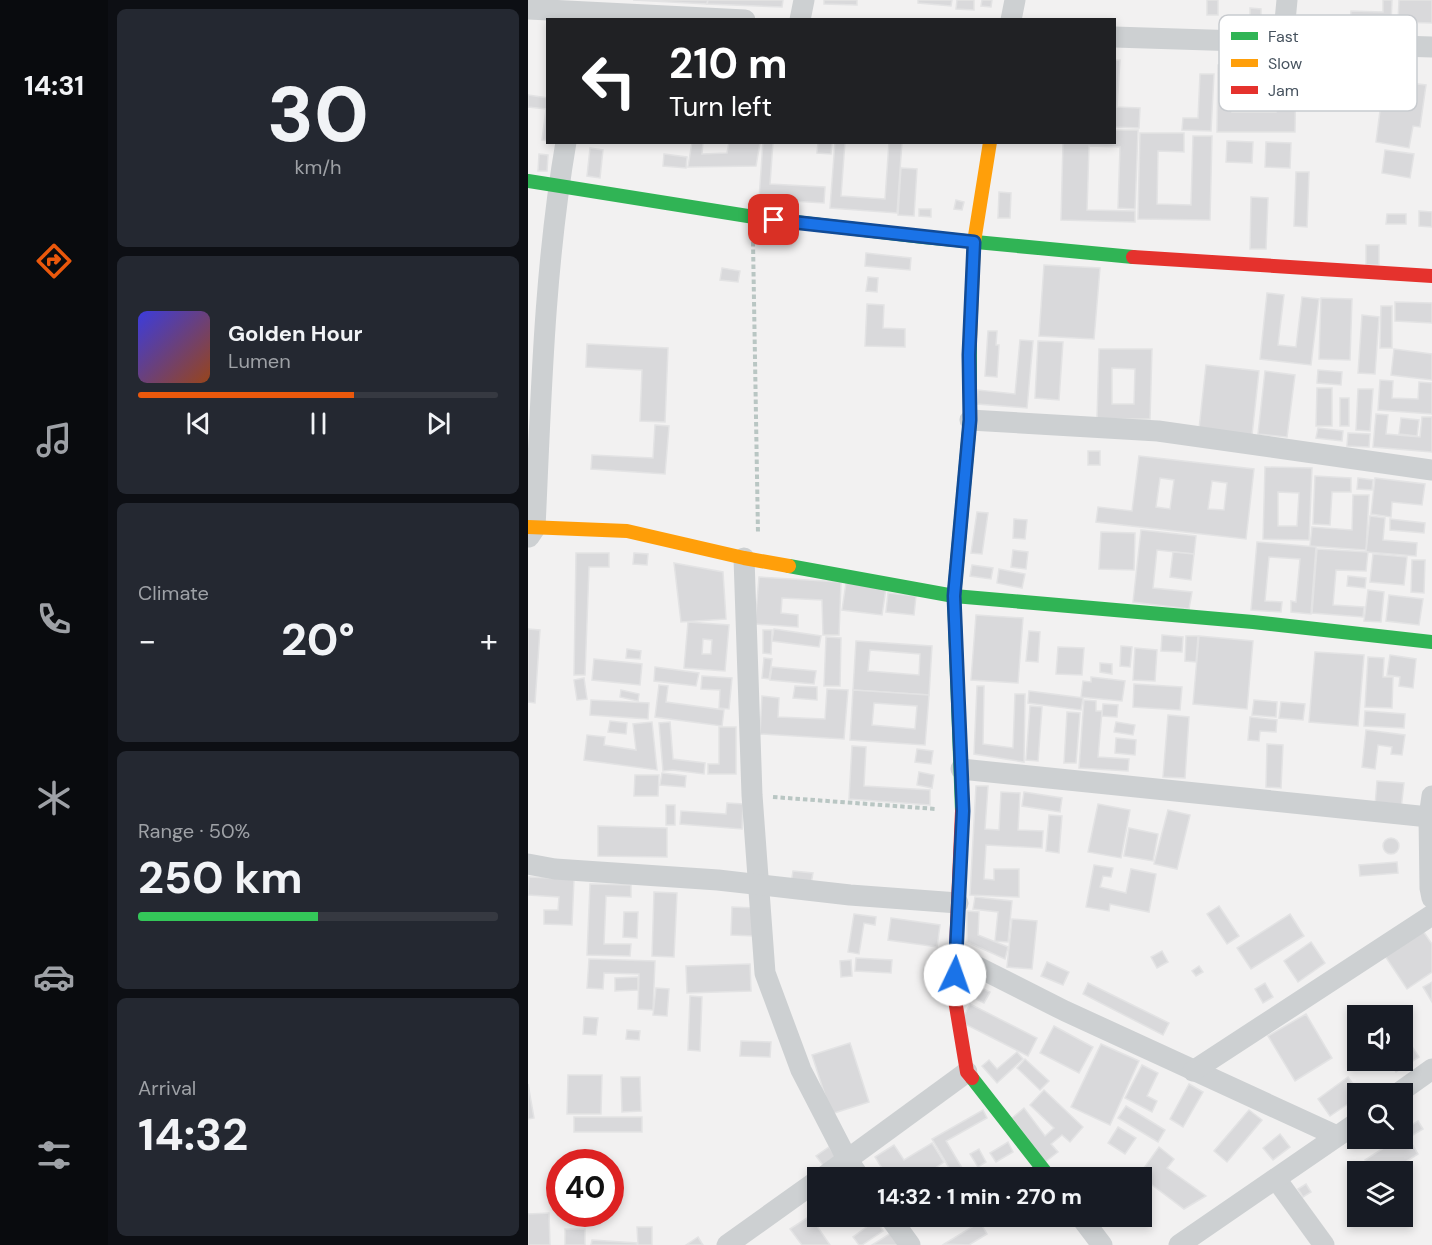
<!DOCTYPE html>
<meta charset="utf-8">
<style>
:root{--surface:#171b24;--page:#242831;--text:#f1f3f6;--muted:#9ea1a6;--line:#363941;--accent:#ea580c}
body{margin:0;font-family:"DM Sans",sans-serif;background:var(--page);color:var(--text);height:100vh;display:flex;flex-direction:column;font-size:22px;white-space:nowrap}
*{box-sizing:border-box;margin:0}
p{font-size:20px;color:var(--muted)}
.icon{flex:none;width:33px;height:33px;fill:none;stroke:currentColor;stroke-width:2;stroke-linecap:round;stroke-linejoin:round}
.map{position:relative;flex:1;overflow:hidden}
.drawer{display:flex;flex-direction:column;gap:9px;padding:9px;background:#0d0f14;width:420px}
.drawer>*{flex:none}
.guide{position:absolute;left:18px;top:18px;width:570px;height:126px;border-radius:0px;box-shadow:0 3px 9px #0003;background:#202124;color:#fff;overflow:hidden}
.buttons{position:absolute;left:819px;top:1005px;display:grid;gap:12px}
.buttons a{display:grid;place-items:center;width:66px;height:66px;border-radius:0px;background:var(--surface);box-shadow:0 3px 9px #0003;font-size:30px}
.speed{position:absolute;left:18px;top:1149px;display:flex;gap:12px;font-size:30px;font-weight:700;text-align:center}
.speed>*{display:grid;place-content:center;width:78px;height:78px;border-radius:50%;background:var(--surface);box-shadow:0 3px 9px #0003;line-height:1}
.speed .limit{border:9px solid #d22;background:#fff;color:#111}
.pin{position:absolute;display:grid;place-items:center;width:51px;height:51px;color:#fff;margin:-26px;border-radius:12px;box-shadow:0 3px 9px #0006}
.me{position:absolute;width:66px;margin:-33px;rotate:3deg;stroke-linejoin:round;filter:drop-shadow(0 0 4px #0008)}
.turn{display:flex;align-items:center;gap:21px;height:126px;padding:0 24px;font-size:27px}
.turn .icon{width:78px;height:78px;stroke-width:2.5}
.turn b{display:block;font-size:42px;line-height:51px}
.big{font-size:45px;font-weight:700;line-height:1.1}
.drawer .tile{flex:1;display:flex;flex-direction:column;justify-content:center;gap:9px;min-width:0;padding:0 21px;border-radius:9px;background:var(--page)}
.drawer .dial{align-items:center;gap:0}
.dial b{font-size:78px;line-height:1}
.song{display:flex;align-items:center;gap:18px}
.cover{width:72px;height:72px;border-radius:9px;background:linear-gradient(135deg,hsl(240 70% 55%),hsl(20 70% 35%))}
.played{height:6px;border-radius:3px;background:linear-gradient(90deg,var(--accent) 60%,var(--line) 60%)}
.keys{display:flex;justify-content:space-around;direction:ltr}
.heat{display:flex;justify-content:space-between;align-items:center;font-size:33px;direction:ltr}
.charge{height:9px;border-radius:4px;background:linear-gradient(90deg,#34c759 50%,var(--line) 0)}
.trip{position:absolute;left:279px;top:1167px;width:345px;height:60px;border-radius:0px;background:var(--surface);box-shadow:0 3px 9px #0003;font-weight:700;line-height:60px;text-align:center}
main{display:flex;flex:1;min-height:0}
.tabs{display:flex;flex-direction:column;width:108px;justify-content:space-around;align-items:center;background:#090b0e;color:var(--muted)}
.tabs .icon{width:42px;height:42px}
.tabs .on{color:var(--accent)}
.tabs b{font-size:27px;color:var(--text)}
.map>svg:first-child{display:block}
.building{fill:#d9d9db;stroke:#e3e3e4;stroke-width:1.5;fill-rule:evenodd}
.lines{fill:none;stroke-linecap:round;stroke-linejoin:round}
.path{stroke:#b9c6c3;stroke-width:4;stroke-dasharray:4.5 3;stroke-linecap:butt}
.street{stroke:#cdd0d2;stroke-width:21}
.fast{stroke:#30b455;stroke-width:14}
.slow{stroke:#ff9f0a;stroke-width:14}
.jam{stroke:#e5322d;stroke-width:14}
.route-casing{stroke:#114b97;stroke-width:15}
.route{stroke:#1a73e8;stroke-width:10}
.key{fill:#fff;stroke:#c8cbcf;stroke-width:1.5}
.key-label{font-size:16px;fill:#47535f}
</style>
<main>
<nav class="tabs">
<b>14:31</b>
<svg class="icon on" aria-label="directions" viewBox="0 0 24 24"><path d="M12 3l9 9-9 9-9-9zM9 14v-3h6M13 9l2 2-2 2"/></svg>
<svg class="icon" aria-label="music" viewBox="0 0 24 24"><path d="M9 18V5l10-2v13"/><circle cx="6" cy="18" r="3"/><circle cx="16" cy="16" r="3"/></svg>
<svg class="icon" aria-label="phone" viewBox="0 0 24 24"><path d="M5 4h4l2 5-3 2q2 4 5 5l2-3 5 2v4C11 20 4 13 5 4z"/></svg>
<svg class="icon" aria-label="climate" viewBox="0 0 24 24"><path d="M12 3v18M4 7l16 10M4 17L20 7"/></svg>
<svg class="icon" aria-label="car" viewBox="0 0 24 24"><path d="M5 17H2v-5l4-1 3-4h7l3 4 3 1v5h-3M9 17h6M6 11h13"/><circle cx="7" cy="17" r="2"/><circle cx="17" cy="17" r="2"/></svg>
<svg class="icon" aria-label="filters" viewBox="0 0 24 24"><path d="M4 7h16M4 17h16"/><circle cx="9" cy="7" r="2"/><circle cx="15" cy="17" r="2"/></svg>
</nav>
<section class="drawer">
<div class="tile dial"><b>30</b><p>km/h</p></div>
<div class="tile">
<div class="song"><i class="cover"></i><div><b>Golden Hour</b><p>Lumen</p></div></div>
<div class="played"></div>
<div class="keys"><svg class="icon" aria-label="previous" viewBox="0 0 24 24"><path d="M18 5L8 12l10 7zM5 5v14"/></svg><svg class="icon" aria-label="pause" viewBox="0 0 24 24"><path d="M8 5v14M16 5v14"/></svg><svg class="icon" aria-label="next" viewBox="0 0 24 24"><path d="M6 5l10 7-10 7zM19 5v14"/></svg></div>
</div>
<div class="tile"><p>Climate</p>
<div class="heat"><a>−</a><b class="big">20°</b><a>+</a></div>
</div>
<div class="tile"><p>Range · 50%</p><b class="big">250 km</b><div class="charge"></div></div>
<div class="tile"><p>Arrival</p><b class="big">14:32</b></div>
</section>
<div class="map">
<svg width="904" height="1245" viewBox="0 0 904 1245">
<rect width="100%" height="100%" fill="#f2f1f1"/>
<g class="building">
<polygon points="105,0 180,0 179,4"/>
<polygon points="180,0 255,0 254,7 179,4"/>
<polygon points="296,0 329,0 329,5 296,4"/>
<polygon points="390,0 424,0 423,6 390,3"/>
<polygon points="429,0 446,0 446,10 428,9"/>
<polygon points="454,0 464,0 463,7 453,6"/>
<rect x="679" y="0" width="11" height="15"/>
<polygon points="855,0 864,0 863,24 822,23 823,11 855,12"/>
<polygon points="871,0 904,0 904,23 870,22"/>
<polygon points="722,8 733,9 733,17 722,17"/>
<polygon points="586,60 592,60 589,107 612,108 611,128 586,127"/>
<polygon points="728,63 768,64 767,132 689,132 690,65 710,65 710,76 705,76 704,112 748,112 748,76 728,76"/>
<polygon points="672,74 686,74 683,131 654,130 655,118 670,118"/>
<polygon points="856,80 898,85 892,127 885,126 881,148 848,142"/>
<polygon points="0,95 20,98 20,141 14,140 18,109 0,107"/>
<polygon points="586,130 610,130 607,209 590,208 592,147 561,146 559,210 607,211 607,222 533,220 535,142 586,142"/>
<polygon points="612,133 656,133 656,152 630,151 629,204 663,205 665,136 684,136 682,220 610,219"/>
<polygon points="699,141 725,142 724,163 698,162"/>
<polygon points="164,142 175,142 174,154 199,153 201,142 232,143 228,166 160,167"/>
<polygon points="235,142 245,142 242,184 297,187 296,203 231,199"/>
<polygon points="290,142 304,142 303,154 289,153"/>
<polygon points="307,142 317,142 313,196 357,199 361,142 374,142 369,213 302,208"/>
<polygon points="738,142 763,143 762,168 737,167"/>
<polygon points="62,148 75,150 72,178 59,176"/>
<polygon points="857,150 886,154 882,178 854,173"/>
<polygon points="11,154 20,155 19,171 10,171"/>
<polygon points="136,154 159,157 158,168 135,166"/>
<polygon points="373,168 389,169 386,216 370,215"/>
<polygon points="768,172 781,172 779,227 766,226"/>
<polygon points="471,192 483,193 482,218 470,218"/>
<polygon points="723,197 740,198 738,249 722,249"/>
<polygon points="428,200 436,202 434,210 426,209"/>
<polygon points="391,209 403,209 403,217 391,216"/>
<polygon points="891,211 904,212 904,227 891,226"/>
<polygon points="859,214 878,214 878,224 858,224"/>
<rect x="838" y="245" width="13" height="20"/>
<polygon points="338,253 383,258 382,270 337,266"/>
<polygon points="516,265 572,268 566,339 511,336"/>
<polygon points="194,268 212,271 210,282 192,280"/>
<polygon points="340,277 350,278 349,292 338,291"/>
<polygon points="739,293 756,295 750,345 768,347 774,297 791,299 783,365 732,359"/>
<polygon points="793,298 824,299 822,360 791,359"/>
<polygon points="867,302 904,303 904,323 867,321"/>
<polygon points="339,304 356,305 355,328 377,329 377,347 337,346"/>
<polygon points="853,306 864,306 864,348 852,348"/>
<polygon points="834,315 851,317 847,374 830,373"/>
<polygon points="460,331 469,331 468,345 471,345 469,377 457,376"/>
<polygon points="492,340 505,341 499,408 449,404 450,390 487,394"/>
<polygon points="510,341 535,342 531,400 507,398"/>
<polygon points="59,344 140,348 137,422 112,421 114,370 58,367"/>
<path d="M571 349H624L622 419H569ZM584 368 607 369 606 404H584Z"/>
<polygon points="866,349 904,354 904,380 863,375"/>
<polygon points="678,365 731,371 724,435 671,429"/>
<polygon points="790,370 814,372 813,385 789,383"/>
<polygon points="737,371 767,375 759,437 730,434"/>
<polygon points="852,380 865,381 864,398 890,399 891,382 904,383 904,414 850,410"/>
<polygon points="789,388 804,388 804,426 788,426"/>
<polygon points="830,389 845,389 842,431 828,430"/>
<rect x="812" y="398" width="9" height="28"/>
<polygon points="848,414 860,415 858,434 892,437 894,417 904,417 904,452 845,447"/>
<polygon points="873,418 891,420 889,436 871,434"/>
<polygon points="127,425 141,426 137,474 63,469 64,455 125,458"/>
<polygon points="790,428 815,431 814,441 788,438"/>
<polygon points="820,433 842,434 841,447 819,446"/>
<rect x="560" y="451" width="12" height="14"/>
<path d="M611 456 726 469 718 539 568 522 570 507 604 511ZM632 478 646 480 642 509 628 507ZM684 481 699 483 696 510 680 509Z"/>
<path d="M737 467 784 468 781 540 735 539ZM750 492 771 493 769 526H750Z"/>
<polygon points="787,476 823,478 823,492 804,492 802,525 785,524"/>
<polygon points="830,478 845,480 844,490 829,489"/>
<polygon points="847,478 897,484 894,505 864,502 863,517 843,514"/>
<polygon points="825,495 841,495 838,550 782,546 784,527 824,530"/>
<polygon points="449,512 460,513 454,554 443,553"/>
<polygon points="842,516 857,518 855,540 889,543 888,556 838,552"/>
<polygon points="486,519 499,520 497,539 485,538"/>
<polygon points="862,519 897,523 896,533 862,530"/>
<polygon points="613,530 668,536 666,554 629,550 625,588 664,592 661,609 605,602"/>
<polygon points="573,532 607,533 606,570 571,569"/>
<polygon points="729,542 788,547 783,614 763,612 763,601 768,602 772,559 741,557 737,601 754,602 753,612 723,610"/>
<polygon points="789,549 840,552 838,571 808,570 805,605 836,607 835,617 784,613"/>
<polygon points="485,550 500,552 498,569 483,567"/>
<polygon points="645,552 666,554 663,580 642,577"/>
<polygon points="48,553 81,553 81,567 61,567 57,675 46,675"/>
<polygon points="106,553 120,554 119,565 105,564"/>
<polygon points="845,554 879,557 876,585 842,582"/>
<polygon points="884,560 897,560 896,593 883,592"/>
<polygon points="146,563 195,572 198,619 153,622"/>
<polygon points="444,565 465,568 463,579 442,576"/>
<polygon points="471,569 497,574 494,588 469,583"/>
<polygon points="820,576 838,578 837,588 819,586"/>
<polygon points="231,577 313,582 311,635 295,635 294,600 254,598 253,613 270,615 270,627 227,624"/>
<polygon points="318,583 358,588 354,615 314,610"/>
<polygon points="840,590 856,592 853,622 836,621"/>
<polygon points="360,593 388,596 386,615 358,612"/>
<polygon points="861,595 895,599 891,625 858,621"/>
<polygon points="448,615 495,618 490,683 443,680"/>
<path d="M160 622 201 625 197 671 156 668ZM175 639 184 640 183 654H174Z"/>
<polygon points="0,629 12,630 7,703 0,702"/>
<polygon points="246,629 293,636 291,647 244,641"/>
<polygon points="235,630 244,630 243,654 235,653"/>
<polygon points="501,631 512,632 510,662 498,661"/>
<polygon points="634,635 655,637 654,652 633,651"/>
<polygon points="658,636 670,636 668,662 657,661"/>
<polygon points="671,636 725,641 719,709 665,704"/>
<polygon points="298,637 313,638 312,686 296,686"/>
<path d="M328 641 404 646 401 695 325 690ZM342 650 392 654 391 675 340 671Z"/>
<polygon points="593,646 604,647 602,667 592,666"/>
<polygon points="530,647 556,648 554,675 528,674"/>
<polygon points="607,648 629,650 627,681 605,680"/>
<polygon points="99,649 113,651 112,659 98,658"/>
<polygon points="787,652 836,655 830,726 781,722"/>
<polygon points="862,655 888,659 885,688 871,686 872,677 859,675"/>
<polygon points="840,657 856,658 855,677 865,677 864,708 837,707"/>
<polygon points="236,658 244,659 241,679 234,678"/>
<polygon points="66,659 114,664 112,685 64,680"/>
<polygon points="572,663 584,664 584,674 572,672"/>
<polygon points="127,667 171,673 168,686 126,681"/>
<polygon points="244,667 288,671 286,684 242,680"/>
<polygon points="174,676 204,678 201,709 191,708 192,690 173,689"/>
<polygon points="563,677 597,681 594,701 553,697 555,681 563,682"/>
<polygon points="56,678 59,699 49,700 46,680"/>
<polygon points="606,684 654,687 652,710 605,707"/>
<polygon points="131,685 140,686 138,702 196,710 194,726 127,717"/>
<polygon points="267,686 289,687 289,700 265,698"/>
<polygon points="449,686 456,686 455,744 485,748 487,694 497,694 496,762 446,754"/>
<polygon points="299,689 320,690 316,739 232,734 234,696 251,698 250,717 297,719"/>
<polygon points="93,690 111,694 110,701 92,697"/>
<path d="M325 690 401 695 397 745 322 740ZM346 703 389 706 387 729 344 725Z"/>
<polygon points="501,691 555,698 553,710 500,703"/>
<polygon points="63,700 121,703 120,719 62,715"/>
<polygon points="556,700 568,701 568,711 574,711 570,757 601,759 600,771 551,768"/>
<polygon points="726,700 749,702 748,717 724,715"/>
<polygon points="753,702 777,704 775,720 751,718"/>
<polygon points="575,704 590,705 589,717 574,716"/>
<polygon points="502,706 514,707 510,761 498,760"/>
<polygon points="837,711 877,714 876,728 836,726"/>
<polygon points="539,712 552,713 548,763 536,763"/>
<polygon points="640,715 661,717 657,778 635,777"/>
<polygon points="722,717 749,720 748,732 732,731 731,741 720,740"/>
<polygon points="82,721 99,723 98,734 80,732"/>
<polygon points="124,722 129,770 56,760 59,735 77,737 76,745 108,750 105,724"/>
<polygon points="142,722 145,759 177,763 176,774 145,770 135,771 131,723"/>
<polygon points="588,722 607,725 605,735 586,732"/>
<polygon points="191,727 208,727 208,774 180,774 180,764 191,764"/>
<polygon points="838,730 877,735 874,755 863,754 864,747 850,745 847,769 834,767"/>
<polygon points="588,738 608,740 607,755 587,753"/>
<polygon points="739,744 755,745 753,788 738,787"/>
<polygon points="324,746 338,747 336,786 402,790 402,805 321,799"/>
<polygon points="389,749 405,751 403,764 387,762"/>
<polygon points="391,772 406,775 404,788 389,785"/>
<polygon points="134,773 158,776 157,787 132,785"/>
<polygon points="107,775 131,775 130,796 106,796"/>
<polygon points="849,781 876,783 873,809 847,806"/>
<polygon points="448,786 460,786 457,829 471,830 473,792 492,793 490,830 515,831 514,848 458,845 456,879 466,880 466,869 491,869 491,897 442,895"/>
<polygon points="496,792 534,798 532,812 494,806"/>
<polygon points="199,803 215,804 214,829 152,824 153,811 198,814"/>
<polygon points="570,804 602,810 593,858 560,852"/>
<rect x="138" y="805" width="9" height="20"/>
<polygon points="640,810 662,815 649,869 626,864"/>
<polygon points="521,815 534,816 531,853 518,851"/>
<polygon points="70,826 139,828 139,857 70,856"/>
<polygon points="601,828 630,834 625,861 596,856"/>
<circle cx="863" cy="846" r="8"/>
<polygon points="869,862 870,873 832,876 831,865"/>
<polygon points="566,865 585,868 583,877 575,876 572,887 598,893 603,869 628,874 621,912 582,904 581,911 558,907"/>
<polygon points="265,871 285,873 283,884 263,883"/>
<polygon points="1,877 46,879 44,925 16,924 16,910 30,910 31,897 0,895"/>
<polygon points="62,884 103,885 103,897 78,896 76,944 103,944 102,956 59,955"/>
<polygon points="126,892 149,893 146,957 124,956"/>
<polygon points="447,897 484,901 480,942 467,941 470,912 445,909"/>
<polygon points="691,906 711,936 699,944 679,914"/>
<polygon points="204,907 227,908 226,936 203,935"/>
<polygon points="439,911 451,912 450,935 480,947 477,959 439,942"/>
<polygon points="96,912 110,912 109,938 95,937"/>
<polygon points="326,914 348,917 347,925 336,923 331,954 320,952"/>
<polygon points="762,914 776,936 723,969 709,948"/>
<polygon points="363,918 412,925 409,947 360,940"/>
<polygon points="484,919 509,921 504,969 479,967"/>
<polygon points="895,931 904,944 904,972 879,989 857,956"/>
<polygon points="783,942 797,963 770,982 756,961"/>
<polygon points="634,951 640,962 629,968 623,957"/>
<polygon points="328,958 364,960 363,973 327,971"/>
<polygon points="61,959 127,961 125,1010 110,1009 111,974 76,973 75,989 59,988"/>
<polygon points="323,960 324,976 313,977 312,961"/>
<polygon points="519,962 541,972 535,985 513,976"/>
<polygon points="222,964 223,991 159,993 158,966"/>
<polygon points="671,966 675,972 668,976 664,971"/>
<polygon points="110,977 110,990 87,991 87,978"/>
<polygon points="439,981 462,992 456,1003 434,992"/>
<polygon points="904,982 904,1002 895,987"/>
<polygon points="560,983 641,1023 635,1035 555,994"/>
<polygon points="737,983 745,997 735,1003 727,989"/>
<polygon points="128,988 141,989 139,1016 125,1015"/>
<polygon points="162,996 174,997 172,1051 160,1050"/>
<polygon points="442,1004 509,1038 500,1056 433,1022"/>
<polygon points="778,1014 804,1058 767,1081 740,1036"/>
<polygon points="56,1017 70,1018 68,1035 55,1034"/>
<polygon points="526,1026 565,1047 551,1073 512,1053"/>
<polygon points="99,1030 112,1031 111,1040 98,1039"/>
<polygon points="213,1041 243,1042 242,1057 212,1056"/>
<polygon points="322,1043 341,1102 303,1114 284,1055"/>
<polygon points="573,1044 611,1061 582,1125 543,1107"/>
<polygon points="883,1045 891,1057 868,1072 861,1060 874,1060 874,1051"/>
<polygon points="489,1052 495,1059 469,1083 454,1066 461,1060 469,1069"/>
<polygon points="497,1059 521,1081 512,1090 489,1068"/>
<polygon points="614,1065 630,1073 619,1096 629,1101 624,1112 597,1098"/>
<polygon points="40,1075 74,1075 73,1114 39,1114"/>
<polygon points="93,1077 112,1077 113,1111 94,1112"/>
<polygon points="820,1077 832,1094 830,1094 830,1097 802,1116 790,1099"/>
<polygon points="0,1084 6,1118 0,1119"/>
<polygon points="661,1084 675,1092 655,1127 642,1119"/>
<polygon points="516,1090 555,1127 542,1142 534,1135 523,1144 530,1152 517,1162 484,1118 496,1108 517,1136 526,1128 502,1105"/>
<polygon points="598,1106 637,1130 630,1142 590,1118"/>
<polygon points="455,1110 459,1118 418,1141 440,1178 427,1178 404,1139"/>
<polygon points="721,1110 734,1120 699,1162 686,1151"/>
<rect x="46" y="1117" width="68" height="15"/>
<polygon points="890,1121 895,1129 885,1135 880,1127"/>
<polygon points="590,1127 608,1138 597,1154 580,1143"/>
<polygon points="752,1134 762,1147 745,1160 735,1148"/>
<polygon points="878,1134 890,1154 862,1172 845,1172 837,1160 871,1138 874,1138"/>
<polygon points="480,1142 485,1152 468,1162 462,1153"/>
<polygon points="404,1143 416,1162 392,1178 360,1178 347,1157 366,1145 376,1160"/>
<polygon points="301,1147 310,1159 297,1168 288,1156"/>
<polygon points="631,1147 646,1159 639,1168 678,1196 656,1209 611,1175"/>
<polygon points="451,1149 458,1162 450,1167 442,1154"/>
<polygon points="778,1184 783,1192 775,1197 770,1189"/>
<polygon points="21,1213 22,1245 0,1245 0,1214"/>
<polygon points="282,1216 302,1245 274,1245 262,1229"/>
<polygon points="291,1216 311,1216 297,1226"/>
<polygon points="348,1220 355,1231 334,1245 331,1245 325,1237"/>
<polygon points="452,1222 459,1234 441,1245 416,1244"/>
<polygon points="109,1227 124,1227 124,1245 110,1245"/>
<rect x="37" y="1229" width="20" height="16"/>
<polygon points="363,1233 371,1245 344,1245"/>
<polygon points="170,1237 175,1245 158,1245"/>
<polygon points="64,1240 109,1243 108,1245 63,1245"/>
</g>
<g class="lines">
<g class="path">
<polyline points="225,242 230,534"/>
<polyline points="245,797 408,809"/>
</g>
<g class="street">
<polyline points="0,9 217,20"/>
<polyline points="272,20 276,0"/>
<polyline points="483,20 487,0"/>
<polyline points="586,37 904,47"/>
<polyline points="755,42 759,0"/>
<polyline points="442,420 630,431 904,470"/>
<path d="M1 537 7 528C13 399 16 270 38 142"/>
<polyline points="216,558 224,795 237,973 273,1070 319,1159 332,1178"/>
<polyline points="433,769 901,817"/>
<polyline points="904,796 901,817 902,888 904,898"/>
<polyline points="0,864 27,869 190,880 322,895 430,903"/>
<polyline points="428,956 537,1011 809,1136"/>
<polyline points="665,1071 904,915"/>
<polyline points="869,1094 904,1069"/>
<polyline points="294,1178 439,1072"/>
<polyline points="748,1179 796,1245"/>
<polyline points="361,1216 382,1245"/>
<polyline points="552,1216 574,1245"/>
<polyline points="199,1245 290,1180"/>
<polyline points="651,1245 830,1122"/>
</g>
<g class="fast">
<polyline points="0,181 226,217 395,237 605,257"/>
<polyline points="261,566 426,596 725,622 904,642"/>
<polyline points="434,811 426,596 442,420 442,339"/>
<polyline points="444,1078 522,1178"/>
</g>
<g class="slow">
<polyline points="442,339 446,242 462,142"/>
<polyline points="0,527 99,531 216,558 261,566"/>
</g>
<g class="jam">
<polyline points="605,257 904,276"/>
<polyline points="434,811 426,994 439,1072 444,1078"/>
</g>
</g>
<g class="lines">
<g class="route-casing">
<polyline id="route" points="246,220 446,242 441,355 442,420 426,596 435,811 427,975"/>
</g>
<use href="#route" class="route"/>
</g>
<rect x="691" y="15" width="198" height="96" rx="9" class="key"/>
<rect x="703" y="32" width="27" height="8" fill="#30b455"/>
<rect x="703" y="59" width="27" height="8" fill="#ff9f0a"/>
<rect x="703" y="86" width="27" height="8" fill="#e5322d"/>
<g class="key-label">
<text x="740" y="42">Fast</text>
<text x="740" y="69">Slow</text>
<text x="740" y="96">Jam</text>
</g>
</svg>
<div class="buttons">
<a><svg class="icon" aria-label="sound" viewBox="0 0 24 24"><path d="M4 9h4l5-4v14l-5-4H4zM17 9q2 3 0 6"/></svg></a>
<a><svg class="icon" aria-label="search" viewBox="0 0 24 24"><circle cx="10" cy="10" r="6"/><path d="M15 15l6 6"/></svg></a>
<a><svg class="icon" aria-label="layers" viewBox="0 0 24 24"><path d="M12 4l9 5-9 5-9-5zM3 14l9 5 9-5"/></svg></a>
</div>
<div class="speed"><div class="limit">40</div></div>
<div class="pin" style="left:246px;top:220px;background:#d93025"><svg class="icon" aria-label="arrive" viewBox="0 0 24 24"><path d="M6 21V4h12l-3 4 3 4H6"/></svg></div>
<svg class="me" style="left:427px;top:975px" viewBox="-20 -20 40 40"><circle r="19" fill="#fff"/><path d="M0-13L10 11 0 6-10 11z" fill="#1a73e8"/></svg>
<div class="trip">14:32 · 1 min · 270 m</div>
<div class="guide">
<div class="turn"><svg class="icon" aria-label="left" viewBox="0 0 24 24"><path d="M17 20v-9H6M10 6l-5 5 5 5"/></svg><div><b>210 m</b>Turn left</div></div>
</div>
</div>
</main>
